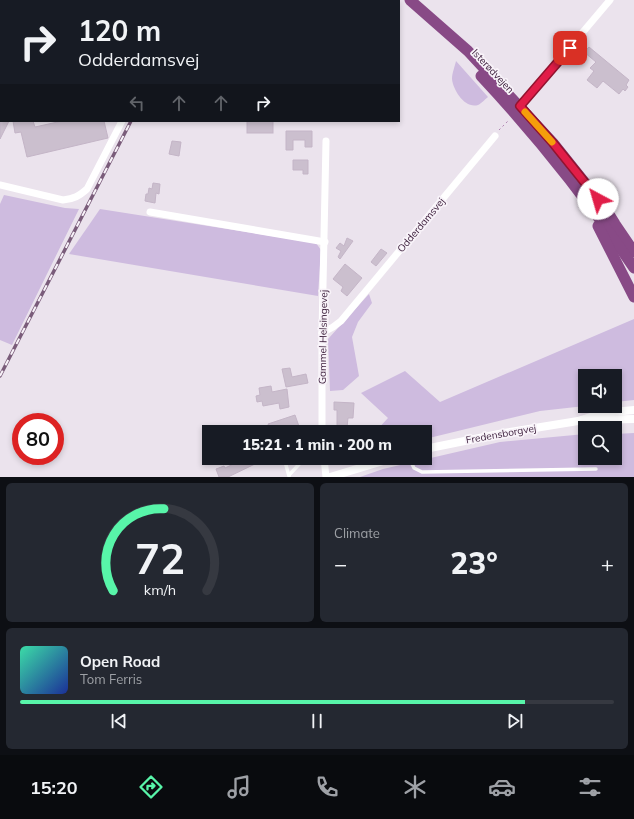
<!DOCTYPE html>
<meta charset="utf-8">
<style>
:root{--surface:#171b24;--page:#242831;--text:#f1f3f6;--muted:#9ea1a6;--line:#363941;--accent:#58f5a9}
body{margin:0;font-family:Mulish,sans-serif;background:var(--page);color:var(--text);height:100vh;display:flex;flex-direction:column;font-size:15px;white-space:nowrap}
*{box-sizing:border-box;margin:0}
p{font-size:13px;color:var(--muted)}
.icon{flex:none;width:22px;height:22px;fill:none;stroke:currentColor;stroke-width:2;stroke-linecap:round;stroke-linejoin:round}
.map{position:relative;height:477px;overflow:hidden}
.drawer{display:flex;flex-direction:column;gap:6px;padding:6px;background:#0d0f14;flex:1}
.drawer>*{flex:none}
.hud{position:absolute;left:0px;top:0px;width:400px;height:122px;box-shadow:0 2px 6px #0003;background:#171b24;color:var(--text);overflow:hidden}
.controls{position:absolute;left:578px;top:369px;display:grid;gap:8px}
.controls a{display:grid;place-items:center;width:44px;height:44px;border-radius:0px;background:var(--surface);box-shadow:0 2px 6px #0003;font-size:20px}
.speed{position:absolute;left:12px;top:413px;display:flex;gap:8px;font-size:20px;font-weight:700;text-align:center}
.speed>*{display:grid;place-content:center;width:52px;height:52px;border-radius:50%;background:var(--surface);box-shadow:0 2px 6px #0003;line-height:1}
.speed .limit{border:6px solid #d22;background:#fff;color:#111}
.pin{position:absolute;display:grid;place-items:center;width:34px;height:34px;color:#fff;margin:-17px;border-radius:8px;box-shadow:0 2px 6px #0006}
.me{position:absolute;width:44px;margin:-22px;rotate:321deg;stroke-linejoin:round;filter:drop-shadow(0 0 3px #0008)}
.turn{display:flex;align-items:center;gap:14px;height:84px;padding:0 12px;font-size:18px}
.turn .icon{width:52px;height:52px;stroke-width:2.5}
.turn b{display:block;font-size:28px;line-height:34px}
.lanes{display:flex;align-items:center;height:38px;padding:0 12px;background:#0003;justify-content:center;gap:20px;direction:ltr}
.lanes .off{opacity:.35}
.big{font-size:30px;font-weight:800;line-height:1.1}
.drawer .widget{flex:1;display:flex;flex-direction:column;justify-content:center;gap:6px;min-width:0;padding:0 14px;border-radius:6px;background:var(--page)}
.drawer .dial{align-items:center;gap:0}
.dial svg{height:104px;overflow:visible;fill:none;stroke:var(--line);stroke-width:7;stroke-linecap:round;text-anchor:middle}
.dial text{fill:var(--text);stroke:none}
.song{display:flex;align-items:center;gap:12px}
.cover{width:48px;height:48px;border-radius:6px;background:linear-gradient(135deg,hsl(160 70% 55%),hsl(230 70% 35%))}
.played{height:4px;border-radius:2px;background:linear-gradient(90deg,var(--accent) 85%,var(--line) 85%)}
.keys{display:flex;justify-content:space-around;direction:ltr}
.heat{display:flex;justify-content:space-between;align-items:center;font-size:22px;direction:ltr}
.drawer .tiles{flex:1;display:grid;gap:6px;grid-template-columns:1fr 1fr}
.widget:last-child{grid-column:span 2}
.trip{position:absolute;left:202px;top:425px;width:230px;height:40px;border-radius:0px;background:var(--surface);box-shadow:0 2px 6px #0003;font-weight:800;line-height:40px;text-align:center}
.dock{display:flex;height:64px;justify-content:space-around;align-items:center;background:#090b0e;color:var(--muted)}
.dock .icon{width:28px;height:28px}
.dock .selected{color:var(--accent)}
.dock b{font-size:18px;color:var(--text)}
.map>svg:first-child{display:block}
.green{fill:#cebbdf}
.building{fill:#cbbfce;stroke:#c4b5c7}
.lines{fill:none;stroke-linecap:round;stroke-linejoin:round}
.path{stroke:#af82b1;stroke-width:1;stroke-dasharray:2 3;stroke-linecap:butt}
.service{stroke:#fff;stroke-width:3.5}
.minor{stroke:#fff;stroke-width:7}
.tertiary{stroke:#fff;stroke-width:8}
.trunk{stroke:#884a86;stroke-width:11}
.rail-casing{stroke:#7a5c7a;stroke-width:3.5}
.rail{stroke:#f8f3f9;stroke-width:2;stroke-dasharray:6;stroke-linecap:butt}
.route-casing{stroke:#92132f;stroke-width:10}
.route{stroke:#e11d48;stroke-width:7}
.slow{stroke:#f59e0b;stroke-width:7}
.labels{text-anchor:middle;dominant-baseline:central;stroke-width:3.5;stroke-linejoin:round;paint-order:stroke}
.street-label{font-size:10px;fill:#3f223f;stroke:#f8f3f9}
</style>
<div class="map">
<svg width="634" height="477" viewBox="0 0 634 477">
<rect width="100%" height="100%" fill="#ebe3ed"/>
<g class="green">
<path d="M456 61 488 97C485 99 481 104 478 105 465 109 453 90 452 79 452 73 455 66 456 61Z"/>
<polygon points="4,195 65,208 79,209 12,345 0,340 0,204"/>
<polygon points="100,209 316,243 321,250 318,296 69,254"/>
<polygon points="369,294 372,303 358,322 352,337 359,376 343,390 330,391 328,339"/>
<polygon points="634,319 634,400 615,402 615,376 585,376 585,406 540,411 425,439 425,432 375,432 388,418 361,393 405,371 440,402"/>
<polygon points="634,433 634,477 360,477 383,469 500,442 585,434 585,458 615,458 615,434"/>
</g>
<g class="building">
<polygon points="589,47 629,80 626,85 628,87 625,91 623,89 619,94 603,81 597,88 587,80 594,71 590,68 596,62 584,52"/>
<polygon points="0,121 9,121 0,139"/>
<polygon points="13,121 33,121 35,127 62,121 104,121 108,138 27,157 21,132 15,133"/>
<rect x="247" y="121" width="26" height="12"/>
<polygon points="286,131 312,131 312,147 305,147 305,140 293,140 293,150 286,150"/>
<polygon points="172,141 181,142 179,156 169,154"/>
<polygon points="293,160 308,160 308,174 303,174 303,170 293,170"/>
<polygon points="153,183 160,184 159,194 156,193 155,203 145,201 146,194 148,194 149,188 152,189"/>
<polygon points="347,238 353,241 340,259 338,257 341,251 336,248 340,243 344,246"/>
<polygon points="381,249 387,253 376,266 371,262"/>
<polygon points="345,264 362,278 347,296 341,291 343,287 333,279"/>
<polygon points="290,368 292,377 306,374 308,383 286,387 282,369"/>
<polygon points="271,386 272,392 287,389 289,407 280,409 279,403 263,406 262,401 257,402 256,396 260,395 259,388"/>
<polygon points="334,402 354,403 353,418 348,418 347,427 337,427 337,410 334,410"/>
<polygon points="295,415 301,432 271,432 268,424"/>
<polygon points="246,458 255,458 257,463 228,477 219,477 216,469 224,466 225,468"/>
</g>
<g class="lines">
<polyline class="path" points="499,130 508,121"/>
<g class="service">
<polyline points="284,458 289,476"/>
<polyline points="409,458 414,468 422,472 596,469"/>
<polyline points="289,475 305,458"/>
</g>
<g class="minor">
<polyline points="182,1 183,0"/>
<polyline points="517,110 610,0"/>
<path d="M0 185 63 200C74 199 79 196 87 189L122 121"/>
<polyline points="150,212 325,242"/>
<polyline points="322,333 333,327 341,321 495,136"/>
<polyline points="322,432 322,333 326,141"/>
<polyline points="324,458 326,477"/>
</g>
<g class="tertiary">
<polyline points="587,420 634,419"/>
<polyline points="425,449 504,433 578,421 603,413 634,410"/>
<polyline points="330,477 393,458"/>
</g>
<g class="trunk">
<polyline points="410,0 468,51 553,143 605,208 615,224 634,252"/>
<path d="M481 76C537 136 588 200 634 268"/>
<polyline points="598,226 634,297"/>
</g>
<g class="rail-casing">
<g id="rail">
<polyline points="193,1 194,0"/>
<polyline points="0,376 131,121"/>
</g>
</g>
<use href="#rail" class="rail"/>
</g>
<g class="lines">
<g class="route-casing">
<polyline id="route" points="570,48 520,106 553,143 598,199"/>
</g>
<use href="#route" class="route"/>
<polyline class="slow" points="525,112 552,142"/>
</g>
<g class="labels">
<g class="street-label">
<text transform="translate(493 71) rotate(47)">Isterødvejen</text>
<text transform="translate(421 225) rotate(-50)">Odderdamsvej</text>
<text transform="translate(323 337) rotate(-89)">Gammel Helsingevej</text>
<text transform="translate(501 434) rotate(-10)">Fredensborgvej</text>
</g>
</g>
</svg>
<div class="controls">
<a><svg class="icon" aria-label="sound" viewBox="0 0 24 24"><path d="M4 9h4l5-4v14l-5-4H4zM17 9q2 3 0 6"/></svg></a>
<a><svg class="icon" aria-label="search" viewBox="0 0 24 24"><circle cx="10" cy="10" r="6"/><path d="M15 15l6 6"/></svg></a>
</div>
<div class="speed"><div class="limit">80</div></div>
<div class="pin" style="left:570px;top:48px;background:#d93025"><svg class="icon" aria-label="arrive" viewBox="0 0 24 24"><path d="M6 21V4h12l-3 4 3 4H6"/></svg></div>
<svg class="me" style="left:598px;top:199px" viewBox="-20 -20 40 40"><circle r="19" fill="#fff"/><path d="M0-13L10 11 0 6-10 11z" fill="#e11d48"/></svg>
<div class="trip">15:21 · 1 min · 200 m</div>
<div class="hud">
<div class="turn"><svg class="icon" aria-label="right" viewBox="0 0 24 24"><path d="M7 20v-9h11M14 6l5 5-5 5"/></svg><div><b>120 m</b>Odderdamsvej</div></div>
<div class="lanes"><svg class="icon off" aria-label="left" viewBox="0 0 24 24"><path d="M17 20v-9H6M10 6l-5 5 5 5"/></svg><svg class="icon off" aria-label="ahead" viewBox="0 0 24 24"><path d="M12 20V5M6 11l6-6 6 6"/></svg><svg class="icon off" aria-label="ahead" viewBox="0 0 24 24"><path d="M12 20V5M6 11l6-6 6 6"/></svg><svg class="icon" aria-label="right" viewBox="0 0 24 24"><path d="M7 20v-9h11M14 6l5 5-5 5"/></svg></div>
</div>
</div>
<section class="drawer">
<div class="tiles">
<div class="widget dial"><svg viewBox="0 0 100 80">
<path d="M14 69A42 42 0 1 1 86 69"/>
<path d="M14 69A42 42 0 0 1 53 6" stroke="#58f5a9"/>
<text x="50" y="56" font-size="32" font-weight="700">72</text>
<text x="50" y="72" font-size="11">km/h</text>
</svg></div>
<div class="widget"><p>Climate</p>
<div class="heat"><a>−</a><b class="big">23°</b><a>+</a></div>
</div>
<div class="widget">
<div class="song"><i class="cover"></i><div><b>Open Road</b><p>Tom Ferris</p></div></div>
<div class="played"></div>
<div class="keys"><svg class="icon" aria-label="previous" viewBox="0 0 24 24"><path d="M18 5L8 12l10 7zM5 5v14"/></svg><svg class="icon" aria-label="pause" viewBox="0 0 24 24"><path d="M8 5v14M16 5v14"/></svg><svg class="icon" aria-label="next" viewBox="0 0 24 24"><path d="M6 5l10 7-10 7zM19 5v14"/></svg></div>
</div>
</div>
</section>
<nav class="dock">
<b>15:20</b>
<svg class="icon selected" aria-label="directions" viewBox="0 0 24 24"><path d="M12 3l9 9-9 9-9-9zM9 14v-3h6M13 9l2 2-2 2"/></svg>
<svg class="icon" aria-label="music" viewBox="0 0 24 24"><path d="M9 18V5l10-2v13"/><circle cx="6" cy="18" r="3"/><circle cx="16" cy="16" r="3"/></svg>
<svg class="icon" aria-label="phone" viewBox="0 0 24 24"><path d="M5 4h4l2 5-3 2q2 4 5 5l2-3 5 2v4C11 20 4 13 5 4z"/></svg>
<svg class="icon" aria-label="climate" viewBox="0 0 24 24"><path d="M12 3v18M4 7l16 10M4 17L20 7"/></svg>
<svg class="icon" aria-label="car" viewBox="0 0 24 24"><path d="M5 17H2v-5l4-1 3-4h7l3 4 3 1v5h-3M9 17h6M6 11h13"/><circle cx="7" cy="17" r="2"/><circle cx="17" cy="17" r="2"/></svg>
<svg class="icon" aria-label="filters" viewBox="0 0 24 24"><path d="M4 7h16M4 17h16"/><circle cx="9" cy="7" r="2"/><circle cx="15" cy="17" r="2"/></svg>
</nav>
